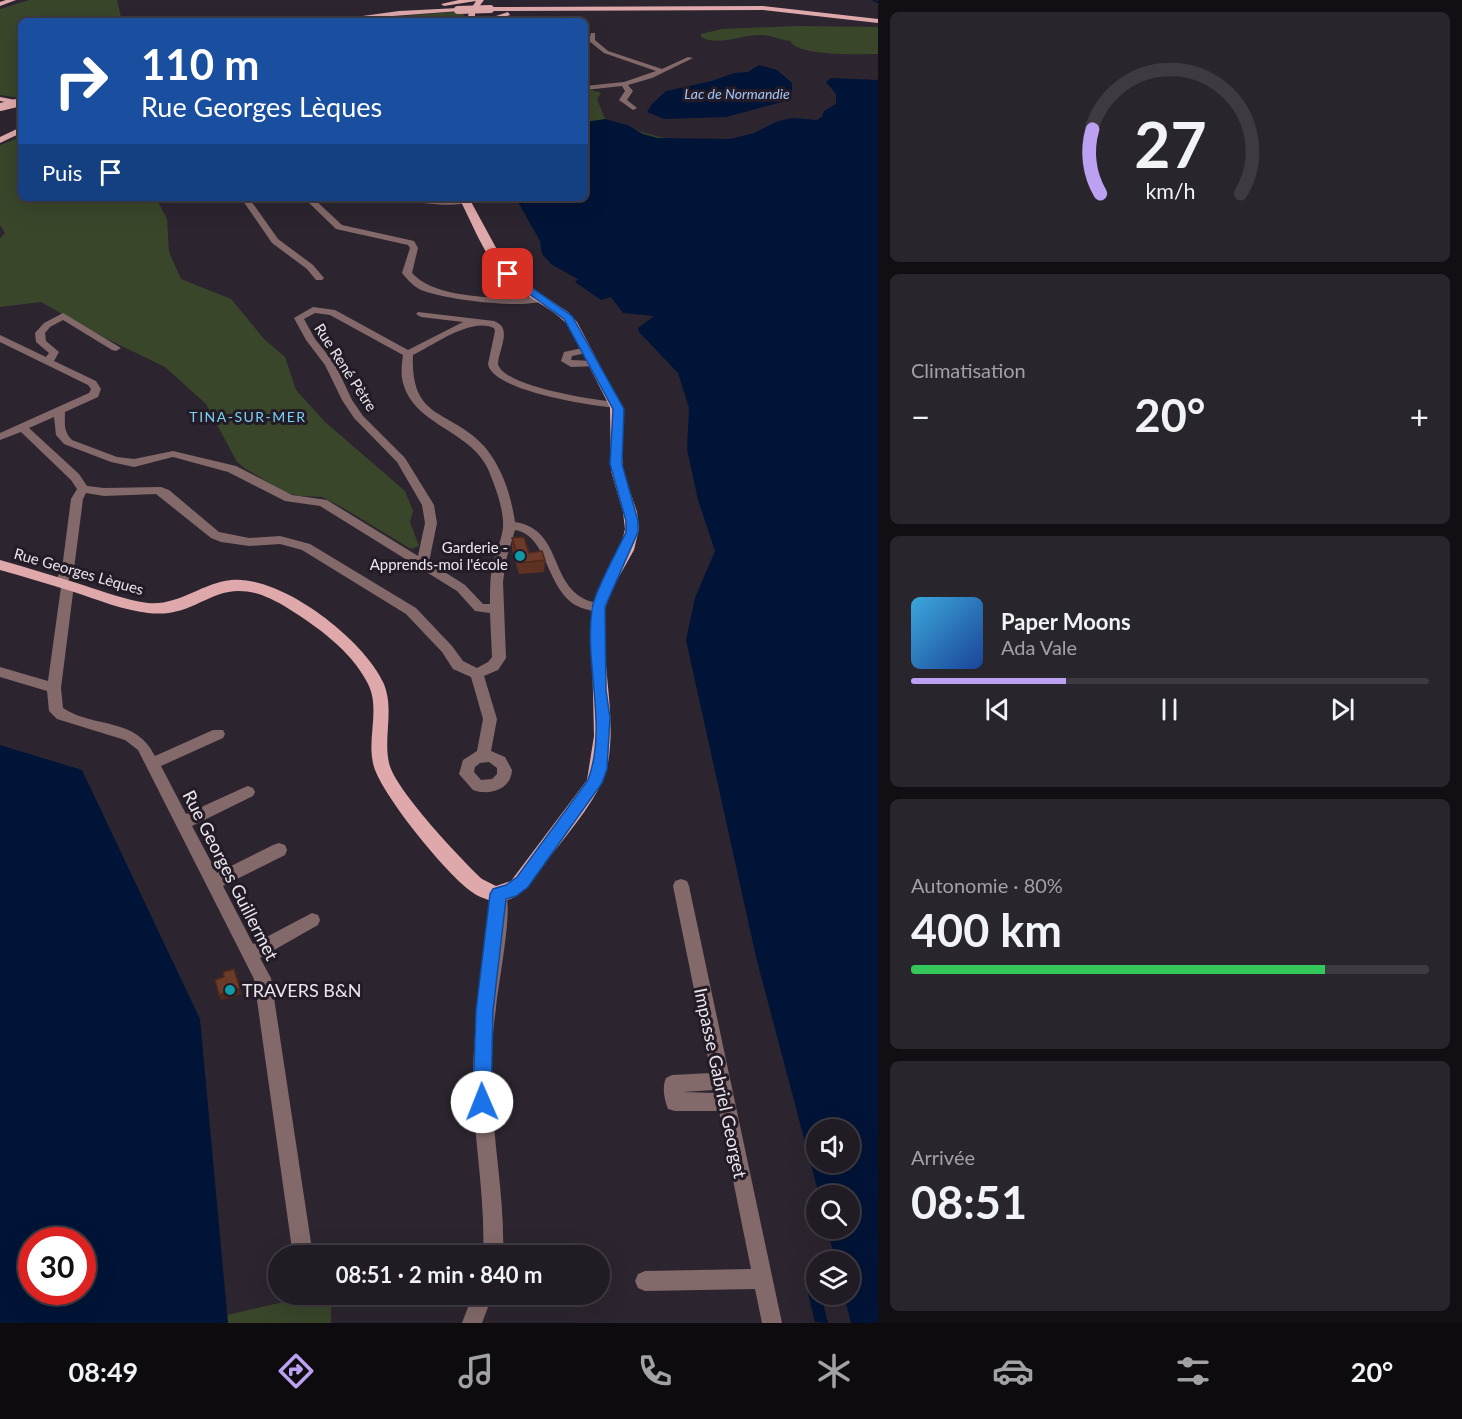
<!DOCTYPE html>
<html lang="fr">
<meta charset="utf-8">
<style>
:root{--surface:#211c24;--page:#29252c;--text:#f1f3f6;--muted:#a2a1a6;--line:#3e3a41;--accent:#bca0f2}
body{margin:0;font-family:Lato,sans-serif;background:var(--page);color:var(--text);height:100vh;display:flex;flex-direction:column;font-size:22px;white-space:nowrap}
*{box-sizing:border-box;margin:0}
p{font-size:20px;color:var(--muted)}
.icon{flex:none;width:33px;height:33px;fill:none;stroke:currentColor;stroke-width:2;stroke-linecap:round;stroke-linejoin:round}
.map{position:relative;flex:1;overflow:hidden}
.sheet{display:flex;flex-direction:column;gap:12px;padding:12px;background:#120f14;width:584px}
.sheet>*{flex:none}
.guide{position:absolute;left:18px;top:18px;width:570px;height:183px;border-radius:9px;box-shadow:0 6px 24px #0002,0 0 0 2px var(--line);background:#1a4fa0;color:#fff;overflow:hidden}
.fabs{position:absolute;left:806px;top:1119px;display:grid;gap:12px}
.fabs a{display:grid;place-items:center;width:54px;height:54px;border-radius:50%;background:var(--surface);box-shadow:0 6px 24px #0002,0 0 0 2px var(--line);font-size:30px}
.speed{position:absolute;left:18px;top:1227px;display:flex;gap:12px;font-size:30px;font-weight:700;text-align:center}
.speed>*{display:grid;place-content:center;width:78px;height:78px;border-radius:50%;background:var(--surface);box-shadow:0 6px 24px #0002,0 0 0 2px var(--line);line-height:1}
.speed .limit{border:9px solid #d22;background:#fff;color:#111}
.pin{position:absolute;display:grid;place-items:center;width:51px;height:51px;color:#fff;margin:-26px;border-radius:12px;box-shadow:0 3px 9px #0006}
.me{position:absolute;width:66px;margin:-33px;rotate:359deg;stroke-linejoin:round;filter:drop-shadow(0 0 4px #0008)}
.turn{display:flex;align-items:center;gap:21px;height:126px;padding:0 24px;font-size:27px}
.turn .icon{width:78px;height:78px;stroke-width:2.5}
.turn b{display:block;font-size:42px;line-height:51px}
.then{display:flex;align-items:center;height:57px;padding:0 24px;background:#0003;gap:12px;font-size:22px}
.big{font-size:45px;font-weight:700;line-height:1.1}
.sheet .card{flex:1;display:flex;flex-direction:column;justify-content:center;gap:9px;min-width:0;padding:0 21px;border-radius:9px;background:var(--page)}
.sheet .dial{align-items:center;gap:0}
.dial svg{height:156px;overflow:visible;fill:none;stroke:var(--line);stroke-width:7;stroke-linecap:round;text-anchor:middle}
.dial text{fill:var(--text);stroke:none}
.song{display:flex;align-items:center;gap:18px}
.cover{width:72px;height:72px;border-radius:9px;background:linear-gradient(135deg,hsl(200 70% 55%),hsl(220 70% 35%))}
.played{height:6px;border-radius:3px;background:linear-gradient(90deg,var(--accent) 30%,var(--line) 30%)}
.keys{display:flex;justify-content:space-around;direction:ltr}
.heat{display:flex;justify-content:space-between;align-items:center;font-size:33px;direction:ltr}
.charge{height:9px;border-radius:4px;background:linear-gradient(90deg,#34c759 80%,var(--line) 0)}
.trip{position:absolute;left:268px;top:1245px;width:342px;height:60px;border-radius:30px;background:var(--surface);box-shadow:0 6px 24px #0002,0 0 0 2px var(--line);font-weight:700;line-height:60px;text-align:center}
.tab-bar{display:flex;height:96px;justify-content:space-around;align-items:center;background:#0d0b0e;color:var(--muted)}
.tab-bar .icon{width:42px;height:42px}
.tab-bar .current{color:var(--accent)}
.tab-bar b{font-size:27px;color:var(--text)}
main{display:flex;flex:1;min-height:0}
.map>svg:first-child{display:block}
.green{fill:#39462a}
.water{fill:#001437;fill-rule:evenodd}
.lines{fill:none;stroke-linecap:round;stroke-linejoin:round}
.stream{stroke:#001437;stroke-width:1.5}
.minor{fill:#836969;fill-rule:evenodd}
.major{fill:#dfa9ab;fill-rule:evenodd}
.major-bridge{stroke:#dfa9ab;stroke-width:8}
.wall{fill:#5d3223}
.shaded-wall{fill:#4c291d}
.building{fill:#6c3a29;stroke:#4c291d;stroke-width:1.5}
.route{fill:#1a73e8;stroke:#114b97;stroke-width:1.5}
.culture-dot{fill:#0f9aa8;stroke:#231b26;stroke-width:2}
.labels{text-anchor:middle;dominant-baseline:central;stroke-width:6;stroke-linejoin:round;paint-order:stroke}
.far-water-label{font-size:14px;font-style:italic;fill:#a3c6fb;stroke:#231b26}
.far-neighbourhood-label{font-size:14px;letter-spacing:1.5px;fill:#78d2f6;stroke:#231b26}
.street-label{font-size:15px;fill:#ece7ef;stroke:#231b26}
.poi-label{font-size:15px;fill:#ece7ef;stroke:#231b26;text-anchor:end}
.near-street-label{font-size:18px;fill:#ece7ef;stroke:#231b26}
.near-poi-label{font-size:18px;fill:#ece7ef;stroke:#231b26;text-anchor:start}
</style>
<main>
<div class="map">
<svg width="879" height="1323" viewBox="0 0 879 1323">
<rect width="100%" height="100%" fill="#2c2530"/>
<g class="green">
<polygon points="29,0 117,0 122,21 21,21 21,98 0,95 0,9"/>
<polygon points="466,11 461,21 336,21"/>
<path d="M797 26 878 27V54C860 54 799 57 790 41 781 40 771 35 762 35 741 34 720 47 701 37V34L722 29Z"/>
<path d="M585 88 601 93 597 99 605 119C631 128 653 138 680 140L673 141 585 126Z"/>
<polygon points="21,137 21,198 156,198 167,219 169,252 181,279 231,299 264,339 285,357 296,390 325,422 405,491 413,511 410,522 419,546 411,549 340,506 322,497 298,496 284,492 246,469 237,462 206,404 165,367 105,338 41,302 0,307 0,238 5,233 0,225 0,145"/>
<polygon points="314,1295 331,1295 331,1323 228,1323 227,1315"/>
</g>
<g class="water">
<polygon points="759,65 777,70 792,83 792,94 782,102 726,117 664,119 647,112 652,104 666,91 712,81 734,73 748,72"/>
<path d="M831 78 879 80 878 1323H851L844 1295 849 1294V1262L836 1261 827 1229 849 1228V1196L819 1195 756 957 686 640 695 598 715 551 698 500 687 449 689 408 678 373 639 332 638 328 654 316 623 313 611 297 601 300 575 282 578 279 552 265 542 254 540 241 517 200 520 198H585V122L605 119 627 125 643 134 658 138 730 139 754 133 778 121 793 118 817 120 822 117 824 111 836 104V94L826 82ZM816 1130H849V1162H816Z"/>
<path d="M0 745 82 770 200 1019 228 1323H0ZM32 1240H82V1292H32Z"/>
<polygon points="808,1293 821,1295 828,1323 815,1322"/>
</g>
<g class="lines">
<polyline class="stream" points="873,0 879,3"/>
<g class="minor">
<polygon points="550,17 553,19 552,21 545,21"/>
<polygon points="591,33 595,33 595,40 608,51 662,69 688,57 693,58 652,78 628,85 633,91 627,100 637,108 633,110 619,100 625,91 622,86 585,90 585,86 624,82 656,71 604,53 589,41"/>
<polygon points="241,198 249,198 278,239 313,265 324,278 322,280 316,280 307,269 272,243"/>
<path d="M304 198H313L342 225 414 241 418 248 412 273C433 297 489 298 520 298 528 298 540 294 547 299 530 311 439 299 419 289 412 285 407 279 402 273L410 248 408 245 336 229Z"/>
<path d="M401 198H465L469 201C456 209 421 202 405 201Z"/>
<path d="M313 307 335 310 408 350 463 322 421 317 416 314 418 312 494 321C513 328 499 348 498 364 504 387 594 400 616 402L621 405 616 408C592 406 492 391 488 364L495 331 494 328C471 317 434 345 413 355 410 421 450 409 484 446 502 467 511 495 515 522 560 529 550 578 581 597 588 602 596 602 604 604L605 607 604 610C597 612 591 611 585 609 545 598 551 536 515 530L506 560 503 582 506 658 498 670 484 676 497 719 491 751 505 757 512 770C511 790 489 796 473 790L459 774 463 760 477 751 483 719 471 677 453 669 442 652 406 614 302 550 280 544 249 546 221 542 211 538 156 494 104 496 86 493 83 499 74 569 68 581 74 585 61 688 63 708C95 729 135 716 155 756L213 730H223L225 734 223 738 161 766 186 814 243 788 248 786 253 788 255 792 253 796 192 826 217 873 273 845 279 843 285 845 287 850 285 855 223 886 253 944 312 913 318 915 320 920 318 925 260 958 271 978 313 1256H293L254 979 138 750 125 740 57 719 49 711 47 691 0 677V667L48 681 61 587 56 586 54 583 62 569 71 499 77 489 71 480 21 432 0 440V433L89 393 91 389 88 385 0 342V335L46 357 49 353 36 342 35 333 44 323 63 313 121 348 116 351 112 350 63 320 50 327 45 333 46 341 59 352 54 361 96 381 101 389 98 397 65 412C65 423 63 431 72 440L117 457 134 459 173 451 236 466 292 495 327 500 418 556 425 523 422 505 397 462 354 418 342 400 325 365 306 340 294 318ZM315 313 330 315 403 355C402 363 401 371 402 378 410 425 470 429 488 469 495 486 504 509 503 527 502 539 496 551 493 563 490 576 490 590 490 604H483L465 585 429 562 437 523 434 505 405 458 363 416 352 400 335 364 315 339 304 319ZM54 417 56 435 64 444 111 462 134 467 173 457 228 472 285 501 320 506 457 591 475 611 490 613 492 657 488 662 477 668 463 661 452 646 416 608 310 544 280 536 249 538 219 532 169 490 161 487 104 488 87 486 79 474 29 428ZM489 762 497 768V774L492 779 481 780 474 772 475 767 480 763Z"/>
<polygon points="587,347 591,348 591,352 572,356 571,360 594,361 598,362 598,366 571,367 561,361 564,352"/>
<path d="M681 879 687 881 689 886 782 1323H762L755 1289 645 1291 638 1288 635 1281 638 1274 645 1271 751 1269 719 1111H675L668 1109C664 1099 662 1087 666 1078L672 1075 711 1073 673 886 675 881ZM714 1090 715 1093 683 1092Z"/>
<path d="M499 887 505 889C514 908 498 983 496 1008 492 1037 490 1066 492 1095 494 1149 505 1201 503 1256H483C486 1194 472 1134 473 1072 474 1012 488 954 491 894L493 889Z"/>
<polygon points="473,1294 493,1294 482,1323 462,1323"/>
</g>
<g class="major">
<polygon points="6,0 16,0 0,6 0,2"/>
<polygon points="459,0 484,0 475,12 475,21 467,21 469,12 476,1 444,6 441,4"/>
<polygon points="763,6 879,19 879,23 763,10 490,11 487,9 490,7"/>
<polygon points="458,8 460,11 326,21 399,11"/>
<polygon points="508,12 510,15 492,21 481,21"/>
<polygon points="0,97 21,101 21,105 0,101"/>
<polygon points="21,127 21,133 0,143 0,137"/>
<path d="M459 198H469L507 268 519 279 568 312 577 322 622 407 623 471 637 512 639 529 634 550 612 589 605 609C600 662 618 715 607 768 600 798 562 840 543 866 531 882 522 899 501 901 492 902 480 898 472 892 448 876 378 791 373 763 367 736 381 707 367 682 351 651 318 627 289 609 217 563 207 620 148 613 123 610 98 600 74 592 49 584 25 577 0 570V560C28 568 55 576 83 585 104 592 126 600 148 603 178 606 202 583 231 580 281 575 363 639 383 682 395 708 383 736 389 763 395 790 461 859 482 879L496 886 511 881 587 780 594 736 591 609 598 589 620 550 625 529 623 512 611 471 610 407 568 325C549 304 517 295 499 271 483 252 471 221 459 198Z"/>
</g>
<g class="major-bridge">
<polyline points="458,10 490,9"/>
<polyline points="0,107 21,102"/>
</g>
</g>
<polygon class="wall" points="512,538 529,553 545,560 544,572 519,574 512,549"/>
<polygon class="shaded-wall" points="240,988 242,994 221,1001 219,995"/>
<g class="building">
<polygon points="524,537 529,553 542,551 545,560 520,563 512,538"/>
<polygon points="234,969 240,988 219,995 215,980 224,977 223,972"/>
</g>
<path class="route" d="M504 273H511L572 316 624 409 622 464 638 521V532L605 607 606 690 610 718 607 769 602 783 528 887 516 896 506 899 493 1011 491 1102 489 1108 482 1111 476 1108 473 1102 476 1011 490 894 493 889 506 885 517 877 588 780C608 726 584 665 592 609 594 592 618 550 626 532V521L610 464 613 409 564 319 504 276Z"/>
<g class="culture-dot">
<circle cx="520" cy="556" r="6"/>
<circle cx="230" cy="990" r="6"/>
</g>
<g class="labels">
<g class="far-water-label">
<text x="737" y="93">Lac de Normandie</text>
</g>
<g class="far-neighbourhood-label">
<text x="248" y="416">TINA-SUR-MER</text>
</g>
<g class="street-label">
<text transform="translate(346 367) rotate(57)">Rue René Pètre</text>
<text transform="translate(79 571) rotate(16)">Rue Georges Lèques</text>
</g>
<g class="poi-label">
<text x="508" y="547">Garderie -<tspan x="508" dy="17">Apprends-moi l'école</tspan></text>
</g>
<g class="near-street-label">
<text transform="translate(231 875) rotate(63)">Rue Georges Guillermet</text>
<text transform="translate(721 1083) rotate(78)">Impasse Gabriel Georget</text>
</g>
<g class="near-poi-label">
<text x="242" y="990">TRAVERS B&amp;N</text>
</g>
</g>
</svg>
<div class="fabs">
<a><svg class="icon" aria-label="sound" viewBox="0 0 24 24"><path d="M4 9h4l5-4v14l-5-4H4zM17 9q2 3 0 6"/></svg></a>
<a><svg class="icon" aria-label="search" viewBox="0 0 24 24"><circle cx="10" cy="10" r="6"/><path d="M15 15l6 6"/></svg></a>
<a><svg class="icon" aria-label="layers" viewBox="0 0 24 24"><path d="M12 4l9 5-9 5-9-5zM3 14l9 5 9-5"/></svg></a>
</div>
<div class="speed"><div class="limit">30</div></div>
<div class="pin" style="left:508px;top:274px;background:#d93025"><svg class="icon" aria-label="arrive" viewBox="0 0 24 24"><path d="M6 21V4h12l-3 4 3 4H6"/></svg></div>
<svg class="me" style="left:482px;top:1102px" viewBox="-20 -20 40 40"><circle r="19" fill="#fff"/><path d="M0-13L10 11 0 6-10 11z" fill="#1a73e8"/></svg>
<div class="trip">08:51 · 2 min · 840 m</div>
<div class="guide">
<div class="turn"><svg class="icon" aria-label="right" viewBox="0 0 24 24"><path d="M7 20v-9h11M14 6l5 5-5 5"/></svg><div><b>110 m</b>Rue Georges Lèques</div></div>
<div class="then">Puis<svg class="icon" aria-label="arrive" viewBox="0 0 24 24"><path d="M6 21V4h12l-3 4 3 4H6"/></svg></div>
</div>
</div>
<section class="sheet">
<div class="card dial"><svg viewBox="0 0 100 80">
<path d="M14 69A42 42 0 1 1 86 69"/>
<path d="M14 69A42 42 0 0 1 10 36" stroke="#bca0f2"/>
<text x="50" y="56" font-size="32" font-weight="700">27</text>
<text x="50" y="72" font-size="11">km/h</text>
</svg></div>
<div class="card"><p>Climatisation</p>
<div class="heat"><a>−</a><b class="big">20°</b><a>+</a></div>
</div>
<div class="card">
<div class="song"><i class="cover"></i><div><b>Paper Moons</b><p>Ada Vale</p></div></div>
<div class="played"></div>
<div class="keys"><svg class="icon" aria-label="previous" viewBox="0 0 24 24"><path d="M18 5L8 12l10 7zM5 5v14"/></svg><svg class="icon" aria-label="pause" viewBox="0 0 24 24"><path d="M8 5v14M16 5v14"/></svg><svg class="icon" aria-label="next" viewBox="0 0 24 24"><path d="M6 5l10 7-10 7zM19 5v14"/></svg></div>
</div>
<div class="card"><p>Autonomie · 80%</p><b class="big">400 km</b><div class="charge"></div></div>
<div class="card"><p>Arrivée</p><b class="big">08:51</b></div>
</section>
</main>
<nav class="tab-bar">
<b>08:49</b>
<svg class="icon current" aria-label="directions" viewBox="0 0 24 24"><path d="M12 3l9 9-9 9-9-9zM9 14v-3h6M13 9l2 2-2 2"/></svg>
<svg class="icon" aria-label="music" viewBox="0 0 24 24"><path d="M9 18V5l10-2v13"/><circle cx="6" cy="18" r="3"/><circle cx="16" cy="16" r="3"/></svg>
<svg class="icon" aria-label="phone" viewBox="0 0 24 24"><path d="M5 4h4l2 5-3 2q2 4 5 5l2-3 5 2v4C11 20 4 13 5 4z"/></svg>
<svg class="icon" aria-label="climate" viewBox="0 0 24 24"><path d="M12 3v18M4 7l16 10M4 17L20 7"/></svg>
<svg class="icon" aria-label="car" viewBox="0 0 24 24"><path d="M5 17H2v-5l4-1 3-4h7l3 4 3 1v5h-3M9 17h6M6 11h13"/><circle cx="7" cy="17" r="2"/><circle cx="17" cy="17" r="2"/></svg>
<svg class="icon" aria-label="filters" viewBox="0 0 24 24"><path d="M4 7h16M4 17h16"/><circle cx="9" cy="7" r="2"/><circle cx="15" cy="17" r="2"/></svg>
<b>20°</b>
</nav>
